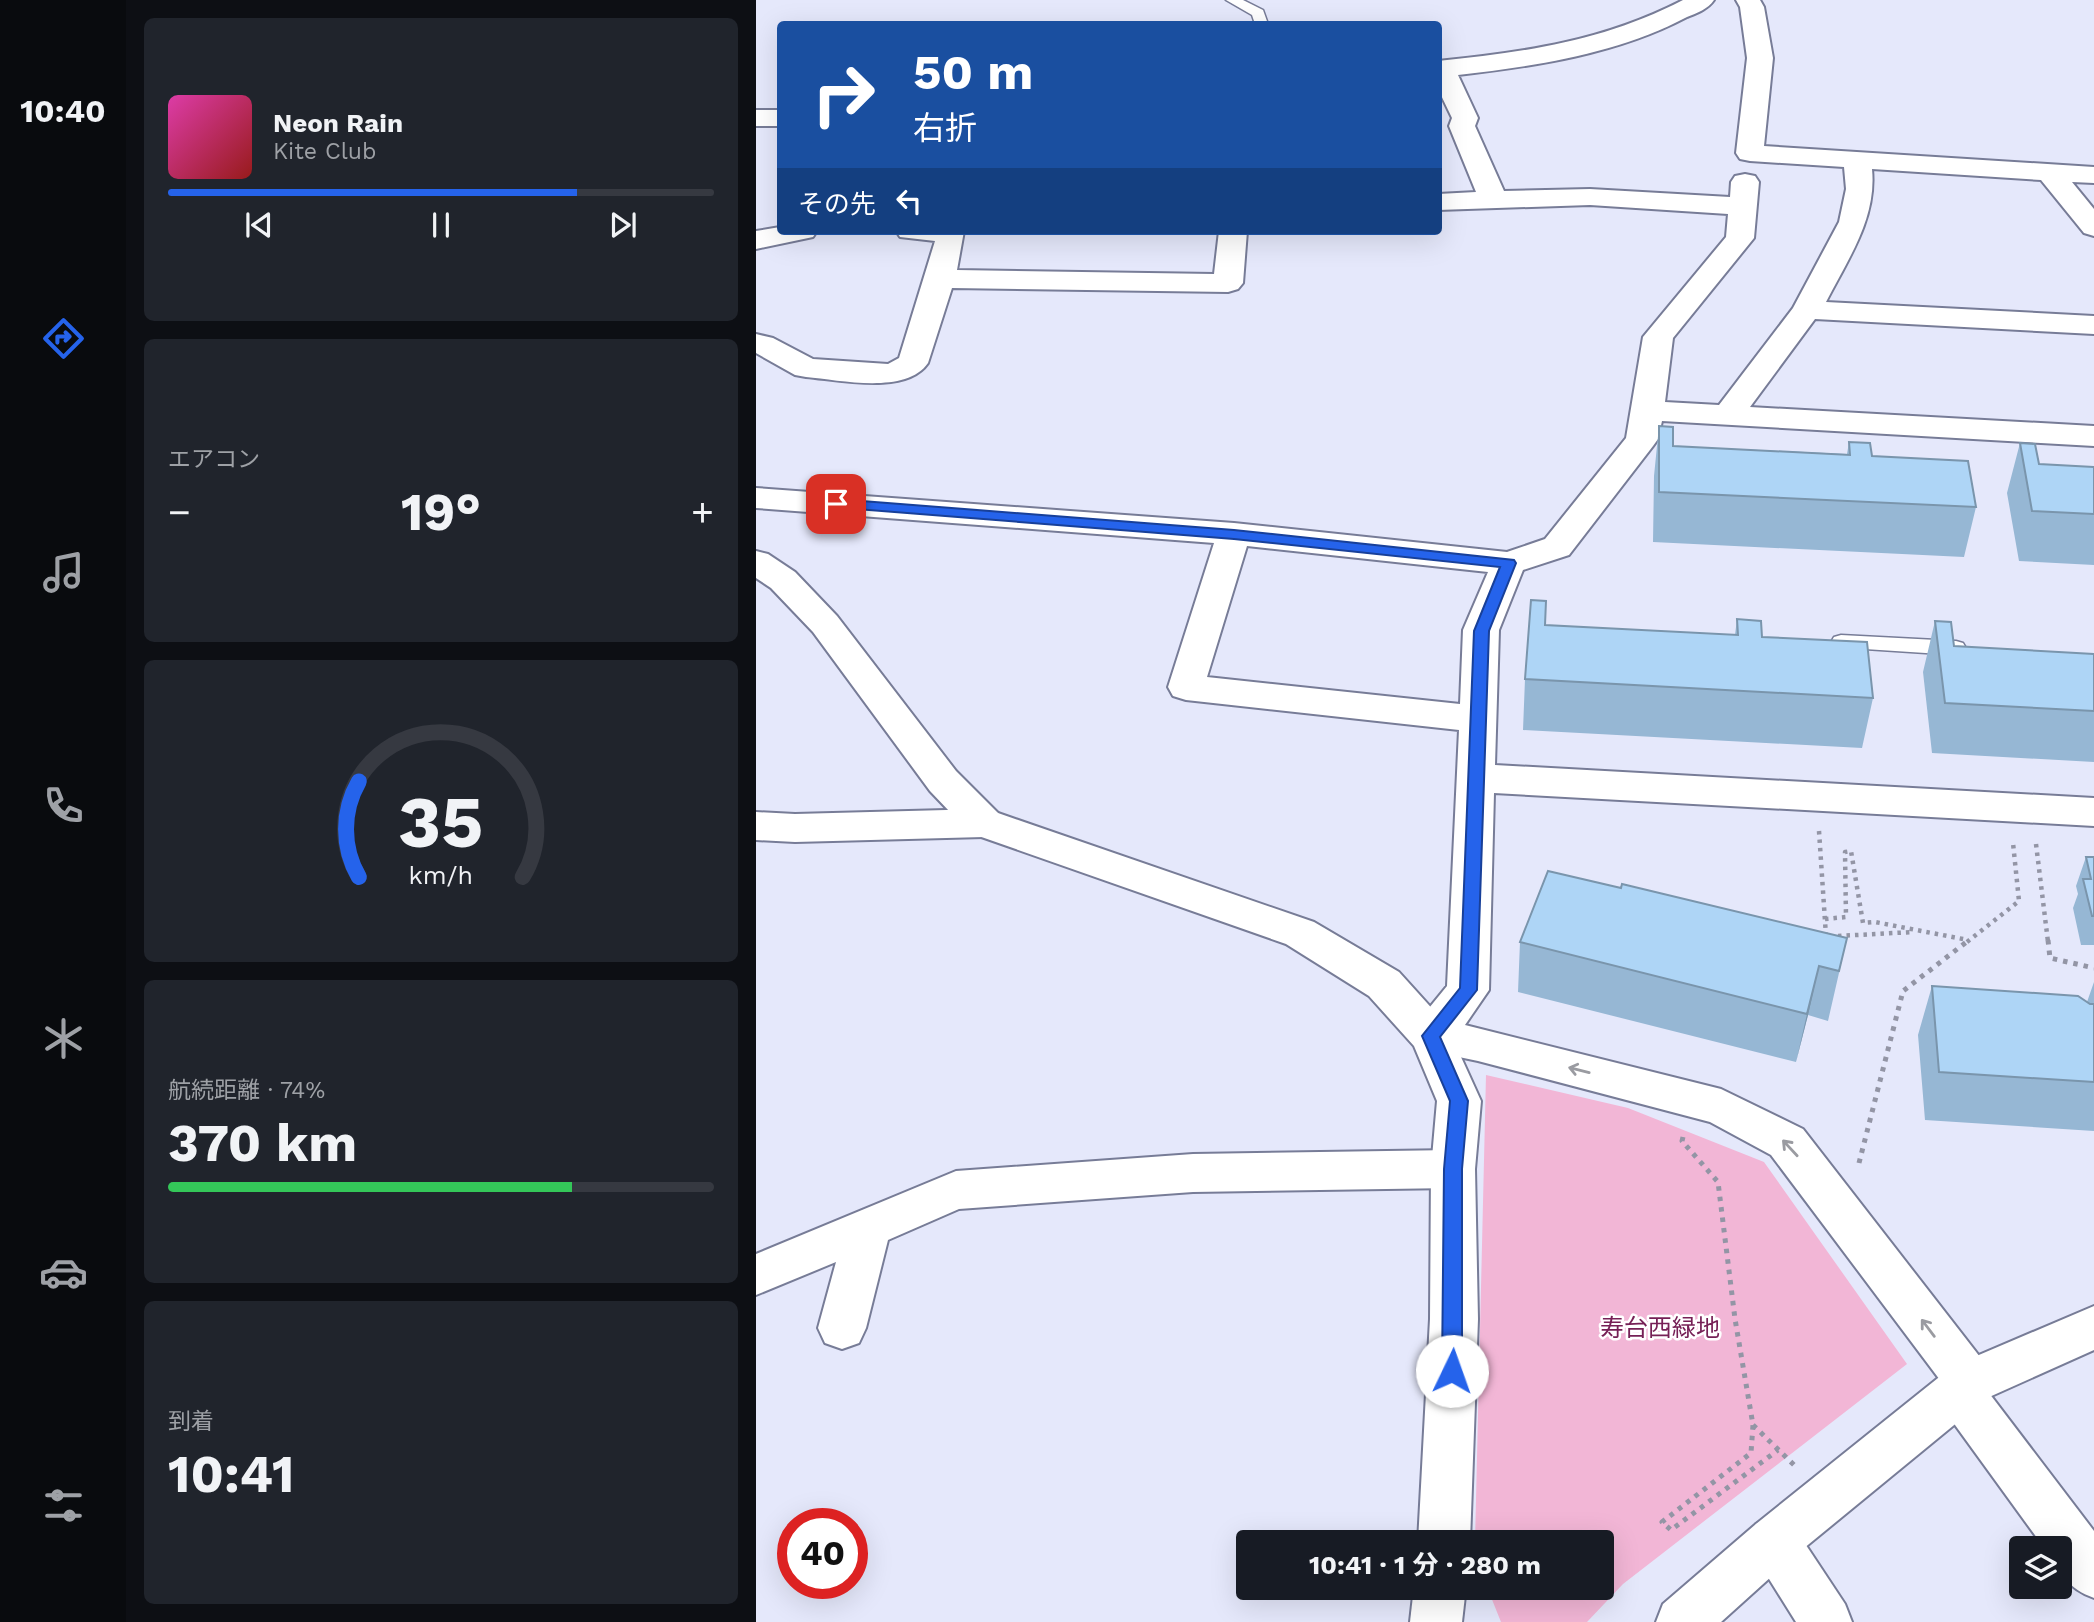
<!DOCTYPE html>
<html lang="ja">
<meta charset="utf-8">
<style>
:root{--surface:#171b24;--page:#20242c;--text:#f1f3f6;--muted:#9ea1a6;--line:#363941;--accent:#2563eb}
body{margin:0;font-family:"Work Sans","Noto Sans JP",sans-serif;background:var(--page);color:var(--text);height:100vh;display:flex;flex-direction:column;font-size:26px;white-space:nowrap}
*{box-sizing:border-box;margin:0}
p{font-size:23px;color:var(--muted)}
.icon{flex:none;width:38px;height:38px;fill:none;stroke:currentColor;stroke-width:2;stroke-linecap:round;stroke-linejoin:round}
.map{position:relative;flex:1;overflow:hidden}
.details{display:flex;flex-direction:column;gap:18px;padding:18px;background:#0d0f14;width:630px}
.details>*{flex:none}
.guide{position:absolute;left:21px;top:21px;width:665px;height:214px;border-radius:7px;box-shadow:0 7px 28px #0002;background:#1a4fa0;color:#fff;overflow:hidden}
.buttons{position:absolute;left:1253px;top:1536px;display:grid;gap:14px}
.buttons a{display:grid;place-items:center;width:63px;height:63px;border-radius:7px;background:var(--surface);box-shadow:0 7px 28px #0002;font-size:35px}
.speed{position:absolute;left:21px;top:1508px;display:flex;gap:14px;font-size:35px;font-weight:700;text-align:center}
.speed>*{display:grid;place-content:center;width:91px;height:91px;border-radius:50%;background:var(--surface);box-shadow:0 7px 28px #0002;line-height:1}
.speed .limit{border:10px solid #d22;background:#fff;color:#111}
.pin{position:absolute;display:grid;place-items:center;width:60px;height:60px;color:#fff;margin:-30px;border-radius:14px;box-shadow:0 4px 10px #0006}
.me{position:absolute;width:77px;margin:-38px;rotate:3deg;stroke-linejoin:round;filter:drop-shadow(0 0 5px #0008)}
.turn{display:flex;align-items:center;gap:24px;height:147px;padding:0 21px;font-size:32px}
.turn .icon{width:91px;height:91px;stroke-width:2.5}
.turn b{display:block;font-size:49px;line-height:60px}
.then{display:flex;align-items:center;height:66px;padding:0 21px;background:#0003;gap:14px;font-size:26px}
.big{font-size:52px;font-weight:700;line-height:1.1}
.details .tile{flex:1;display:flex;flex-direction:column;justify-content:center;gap:10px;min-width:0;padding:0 24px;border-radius:10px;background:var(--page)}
.details .dial{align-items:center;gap:0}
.dial svg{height:182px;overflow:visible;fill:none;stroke:var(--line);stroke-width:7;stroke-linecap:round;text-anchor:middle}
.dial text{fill:var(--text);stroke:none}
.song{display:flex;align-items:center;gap:21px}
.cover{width:84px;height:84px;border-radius:10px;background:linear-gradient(135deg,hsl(320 70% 55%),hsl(0 70% 35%))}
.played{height:7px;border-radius:4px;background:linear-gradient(90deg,var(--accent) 75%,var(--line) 75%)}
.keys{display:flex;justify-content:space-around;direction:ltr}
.heat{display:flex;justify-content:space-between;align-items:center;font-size:38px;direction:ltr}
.charge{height:10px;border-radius:5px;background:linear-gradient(90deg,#34c759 74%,var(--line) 0)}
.trip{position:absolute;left:480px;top:1530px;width:378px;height:70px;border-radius:7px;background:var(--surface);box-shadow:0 7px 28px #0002;font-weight:700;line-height:70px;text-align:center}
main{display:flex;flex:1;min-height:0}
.tabs{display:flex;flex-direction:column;width:126px;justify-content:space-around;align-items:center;background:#090b0e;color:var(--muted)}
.tabs .icon{width:49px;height:49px}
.tabs .on{color:var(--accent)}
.tabs b{font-size:32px;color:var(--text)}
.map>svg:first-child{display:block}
.green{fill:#f2b6d6}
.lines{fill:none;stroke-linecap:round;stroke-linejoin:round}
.service-casing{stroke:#777c97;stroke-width:3}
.minor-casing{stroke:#777c97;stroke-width:4}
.tertiary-casing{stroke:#777c97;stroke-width:4}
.path-far1{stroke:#9395a5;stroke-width:4.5;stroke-dasharray:3.5 5;stroke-linecap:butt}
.path{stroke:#9395a5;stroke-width:5;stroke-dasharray:4.5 6;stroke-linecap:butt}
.service{fill:#fff;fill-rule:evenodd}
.minor{fill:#fff;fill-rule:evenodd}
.tertiary{fill:#fff;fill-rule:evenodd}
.wall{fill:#96b7d4}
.shaded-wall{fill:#7a95ac}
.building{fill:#aed5f6;stroke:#7a95ac;stroke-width:2}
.oneway{stroke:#9a9ba1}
.route{fill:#2563eb;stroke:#184099;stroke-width:2}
.labels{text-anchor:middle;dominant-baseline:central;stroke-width:5;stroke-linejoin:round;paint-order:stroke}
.near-park-label{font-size:24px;fill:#762056;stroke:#fff}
</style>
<main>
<nav class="tabs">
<b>10:40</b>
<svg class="icon on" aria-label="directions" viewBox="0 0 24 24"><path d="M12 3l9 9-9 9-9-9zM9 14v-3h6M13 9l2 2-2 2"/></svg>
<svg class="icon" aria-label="music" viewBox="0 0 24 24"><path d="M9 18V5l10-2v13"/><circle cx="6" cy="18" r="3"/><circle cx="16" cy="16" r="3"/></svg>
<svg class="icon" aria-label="phone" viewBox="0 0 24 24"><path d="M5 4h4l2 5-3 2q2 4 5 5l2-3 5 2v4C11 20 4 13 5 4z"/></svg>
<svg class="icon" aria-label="climate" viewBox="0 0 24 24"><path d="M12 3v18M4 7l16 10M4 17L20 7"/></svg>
<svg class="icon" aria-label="car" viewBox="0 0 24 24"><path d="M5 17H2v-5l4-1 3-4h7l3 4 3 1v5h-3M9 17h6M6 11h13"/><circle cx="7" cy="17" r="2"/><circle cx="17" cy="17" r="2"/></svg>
<svg class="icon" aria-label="filters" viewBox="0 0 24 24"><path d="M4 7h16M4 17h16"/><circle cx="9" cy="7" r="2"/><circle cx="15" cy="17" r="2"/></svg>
</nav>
<section class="details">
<div class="tile">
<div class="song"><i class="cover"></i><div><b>Neon Rain</b><p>Kite Club</p></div></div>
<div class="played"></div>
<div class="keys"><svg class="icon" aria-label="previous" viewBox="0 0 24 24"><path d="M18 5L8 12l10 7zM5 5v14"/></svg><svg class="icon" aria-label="pause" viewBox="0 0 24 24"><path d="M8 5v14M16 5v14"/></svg><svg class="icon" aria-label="next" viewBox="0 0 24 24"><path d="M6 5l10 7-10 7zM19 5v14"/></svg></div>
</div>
<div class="tile"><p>エアコン</p>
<div class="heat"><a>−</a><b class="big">19°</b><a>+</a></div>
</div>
<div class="tile dial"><svg viewBox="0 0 100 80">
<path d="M14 69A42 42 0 1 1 86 69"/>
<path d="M14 69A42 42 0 0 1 14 27" stroke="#2563eb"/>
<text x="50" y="56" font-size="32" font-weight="700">35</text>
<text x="50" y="72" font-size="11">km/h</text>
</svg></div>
<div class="tile"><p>航続距離 · 74%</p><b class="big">370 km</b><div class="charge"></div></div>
<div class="tile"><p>到着</p><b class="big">10:41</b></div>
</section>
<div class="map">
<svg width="1338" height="1622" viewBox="0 0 1338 1622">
<rect width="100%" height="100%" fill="#e5e8fb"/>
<polygon class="green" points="730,1075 872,1108 1008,1162 1151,1364 867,1584 831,1622 745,1622 731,1587 845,1587 845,1542 719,1542"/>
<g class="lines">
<g class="service-casing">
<g id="service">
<polygon points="470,0 487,0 507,10 512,24 499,24 496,15"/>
<polygon points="1085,635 1200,641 1207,643 1210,648 1207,653 1200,655 1078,647 1075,642 1078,637"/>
</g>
</g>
<g class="minor-casing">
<g id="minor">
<path d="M927 0H958C952 9 941 13 931 17 861 54 780 66 702 75L722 118 719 126 748 191 834 189 974 197 975 182 979 176 989 174 999 176 1003 182 998 238 917 338 909 402 963 405 1037 308 1083 222 1090 189 1088 167 994 161 984 159 980 153 991 58 984 7 980 0H1004L1008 7 1017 58 1008 146 1338 167V183L1316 182 1338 209V236L1328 233 1285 180 1116 169C1121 218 1092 259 1070 302L1338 316V334L1059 319 994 407 1338 426V446L906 421 902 439 897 446 813 555 767 570 743 630 739 765 1338 798V826L738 793 733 990 709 1025 965 1089 1047 1129 1231 1366 1238 1382 1233 1393 1338 1531V1598C1312 1588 1304 1577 1304 1549H1289L1186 1407 1179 1391 1184 1380 1015 1155 954 1122 722 1061 660 1048 654 1036 660 1024 691 986 703 730 430 700 417 696 412 687 458 543 0 508V488L478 523 751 552 789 539 870 438 887 337 970 237 972 214 834 205 682 210V194L720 192 693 126 696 118 682 89V61C770 52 848 41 927 0ZM491 546 732 572 707 630 704 704 451 677Z"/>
<rect x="0" y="110" width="24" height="16"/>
<polygon points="24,227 24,231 61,231 57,237 0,249 0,231"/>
<path d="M140 231H208L201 270 458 274 463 231H491L487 283 482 289 472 292 196 288 172 363C150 395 84 380 50 377L39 375 0 353V334L17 338 57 359 132 364 143 358 179 241 144 237Z"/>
<polygon points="228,809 242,813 247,823 242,833 228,837 39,842 0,840 0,812 39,814"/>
<polygon points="697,1150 713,1156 719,1169 713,1182 697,1188 437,1192 203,1209 132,1240 110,1328 103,1343 86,1349 69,1343 62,1328 80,1262 0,1295 0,1254 200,1171 437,1154"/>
<polygon points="1018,1516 1036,1524 1089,1604 1096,1622 1040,1622 1000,1558 992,1541 1000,1524"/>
</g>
</g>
<g class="tertiary-casing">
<g id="tertiary">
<polygon points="0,551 12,554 39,572 81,616 200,771 242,813 558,922 643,972 690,1024 725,1101 719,1169 722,1319 714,1542 662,1542 674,1319 675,1169 681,1101 658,1046 613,996 530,944 214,833 174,791 57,632 15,588 0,578"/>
<polygon points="1338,1306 1338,1350 1231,1398 1036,1558 965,1622 900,1622 907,1604 1000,1524 1197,1366"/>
<polygon points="658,1587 710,1587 706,1622 654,1622"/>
</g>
</g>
<g class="path-far1">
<polyline points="1063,831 1070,936"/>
<polyline points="1280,844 1292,942"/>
<polyline points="1069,919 1090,917 1089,852 1095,851 1107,923 1119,922 1212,940"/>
<polyline points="1082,936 1157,932"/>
<polyline points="1211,942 1263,901 1257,843"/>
</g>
<g class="path">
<polyline points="1292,940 1294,958 1338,968"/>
<polyline points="927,1137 926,1141 962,1182 979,1319 997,1425 995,1453 906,1522 915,1530 1022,1450"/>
<polyline points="1103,1163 1147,991 1213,940"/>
<polyline points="997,1425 1038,1465"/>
</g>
<use href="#service" class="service"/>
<use href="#minor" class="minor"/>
<use href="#tertiary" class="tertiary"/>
</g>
<g class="wall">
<polygon points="903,426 917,446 1091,454 1093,442 1116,456 1220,507 1208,557 897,542 898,476"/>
<polygon points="1264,443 1283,464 1338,467 1338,565 1263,561 1251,493"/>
<polygon points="981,619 1006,637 1117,698 1106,748 767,730 769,679 789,625 979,635"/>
<polygon points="1179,621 1198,646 1338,654 1338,762 1176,753 1167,672"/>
<polygon points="1330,857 1338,857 1338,945 1325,945 1317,908 1322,894 1320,886"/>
<polygon points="865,888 1091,938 1072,1021 1052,1015 1040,1062 762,992 764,942"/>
<polygon points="1338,982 1338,1131 1169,1120 1162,1035 1176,986 1331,1002"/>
</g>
<polygon class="shaded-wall" points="1063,966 1052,1015 1040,1062 1051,1014"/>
<g class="building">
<polygon points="903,426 917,427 917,446 1094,455 1093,442 1114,443 1116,456 1212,461 1220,507 903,492"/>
<polygon points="1264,443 1279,444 1283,464 1338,467 1338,514 1276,511"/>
<polygon points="775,600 790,601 789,625 982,635 981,619 1005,621 1006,637 1111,642 1117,698 769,679"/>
<polygon points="1179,621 1195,622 1198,646 1338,654 1338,711 1189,703"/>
<polygon points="1330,857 1338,857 1338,916 1336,916 1327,879 1335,879"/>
<polygon points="792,871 865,888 866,884 1091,938 1083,971 1063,966 1051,1014 764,942"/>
<polygon points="1176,986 1322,996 1334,1004 1338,1004 1338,1082 1183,1072"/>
</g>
<defs><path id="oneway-shaft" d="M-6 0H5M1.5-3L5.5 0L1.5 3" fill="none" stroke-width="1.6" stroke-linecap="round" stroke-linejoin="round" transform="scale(1.75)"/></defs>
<g class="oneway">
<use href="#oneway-shaft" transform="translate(823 1070) rotate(-166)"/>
<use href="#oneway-shaft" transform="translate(1034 1148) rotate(-133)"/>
<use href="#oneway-shaft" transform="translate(1172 1328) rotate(-127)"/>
</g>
<polygon class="route" points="80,499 478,530 758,560 760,563 733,631 721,990 684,1037 712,1101 706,1169 706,1371 703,1378 696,1381 689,1378 686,1371 688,1169 694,1101 666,1036 704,988 718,631 744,567 478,539 75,507 75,501"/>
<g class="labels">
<g class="near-park-label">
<text x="904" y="1328">寿台西緑地</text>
</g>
</g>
</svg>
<div class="buttons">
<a><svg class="icon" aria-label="layers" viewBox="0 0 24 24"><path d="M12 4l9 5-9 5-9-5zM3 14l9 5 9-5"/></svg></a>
</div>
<div class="speed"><div class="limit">40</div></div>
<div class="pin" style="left:80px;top:504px;background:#d93025"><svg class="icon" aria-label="arrive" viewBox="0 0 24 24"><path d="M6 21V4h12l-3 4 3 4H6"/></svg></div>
<svg class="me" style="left:696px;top:1371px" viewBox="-20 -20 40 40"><circle r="19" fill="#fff"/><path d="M0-13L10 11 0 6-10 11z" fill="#2563eb"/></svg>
<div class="trip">10:41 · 1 分 · 280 m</div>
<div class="guide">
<div class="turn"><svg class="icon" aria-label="right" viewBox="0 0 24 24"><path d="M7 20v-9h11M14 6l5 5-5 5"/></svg><div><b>50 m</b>右折</div></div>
<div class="then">その先<svg class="icon" aria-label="left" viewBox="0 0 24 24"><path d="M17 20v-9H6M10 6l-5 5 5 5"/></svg></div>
</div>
</div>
</main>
